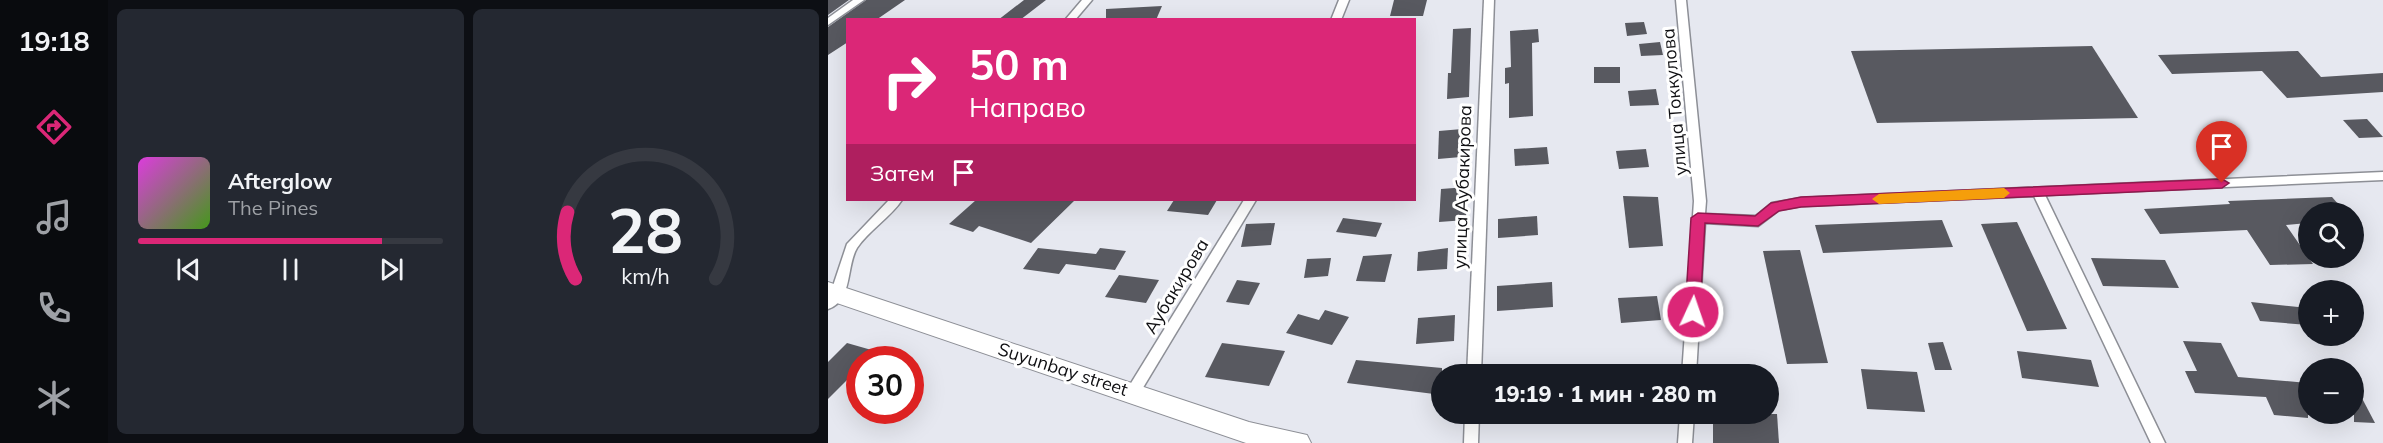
<!DOCTYPE html>
<html lang="ru">
<meta charset="utf-8">
<style>
:root{--surface:#171b24;--page:#242831;--text:#f1f3f6;--muted:#9ea1a6;--line:#363941;--accent:#db2777}
body{margin:0;font-family:Mulish,sans-serif;background:var(--page);color:var(--text);height:100vh;display:flex;flex-direction:column;font-size:22px;white-space:nowrap}
*{box-sizing:border-box;margin:0}
p{font-size:20px;color:var(--muted)}
.icon{flex:none;width:33px;height:33px;fill:none;stroke:currentColor;stroke-width:2;stroke-linecap:round;stroke-linejoin:round}
.map{position:relative;flex:1;overflow:hidden}
.drawer{display:flex;flex-direction:column;gap:9px;padding:9px;background:#0d0f14;width:720px}
.drawer>*{flex:none}
.hud{position:absolute;left:18px;top:18px;width:570px;height:183px;border-radius:0px;box-shadow:0 6px 24px #0002;background:#db2777;color:#fff;overflow:hidden}
.buttons{position:absolute;left:1470px;top:202px;display:grid;gap:12px}
.buttons a{display:grid;place-items:center;width:66px;height:66px;border-radius:50%;background:var(--surface);box-shadow:0 6px 24px #0002;font-size:30px}
.speed{position:absolute;left:18px;top:346px;display:flex;gap:12px;font-size:30px;font-weight:700;text-align:center}
.speed>*{display:grid;place-content:center;width:78px;height:78px;border-radius:50%;background:var(--surface);box-shadow:0 6px 24px #0002;line-height:1}
.speed .limit{border:9px solid #d22;background:#fff;color:#111}
.pin{position:absolute;display:grid;place-items:center;width:51px;height:51px;color:#fff;margin:-62px -26px;border-radius:50% 50% 50% 0;rotate:-45deg;box-shadow:0 0 6px #0007}
.pin .icon{rotate:45deg}
.me{position:absolute;width:66px;margin:-33px;rotate:3deg;stroke-linejoin:round;filter:drop-shadow(0 0 4px #0008)}
.turn{display:flex;align-items:center;gap:21px;height:126px;padding:0 24px;font-size:27px}
.turn .icon{width:78px;height:78px;stroke-width:2.5}
.turn b{display:block;font-size:42px;line-height:51px}
.then{display:flex;align-items:center;height:57px;padding:0 24px;background:#0003;gap:12px;font-size:22px}
.drawer .card{flex:1;display:flex;flex-direction:column;justify-content:center;gap:9px;min-width:0;padding:0 21px;border-radius:9px;background:var(--page)}
.drawer .dial{align-items:center;gap:0}
.dial svg{height:156px;overflow:visible;fill:none;stroke:var(--line);stroke-width:7;stroke-linecap:round;text-anchor:middle}
.dial text{fill:var(--text);stroke:none}
.song{display:flex;align-items:center;gap:18px}
.cover{width:72px;height:72px;border-radius:9px;background:linear-gradient(135deg,hsl(300 70% 55%),hsl(100 70% 35%))}
.played{height:6px;border-radius:3px;background:linear-gradient(90deg,var(--accent) 80%,var(--line) 80%)}
.keys{display:flex;justify-content:space-around;direction:ltr}
.drawer .tiles{flex:1;display:grid;gap:9px;grid-template-columns:repeat(2,1fr)}
.trip{position:absolute;left:603px;top:364px;width:348px;height:60px;border-radius:30px;background:var(--surface);box-shadow:0 6px 24px #0002;font-weight:800;line-height:60px;text-align:center}
main{display:flex;flex:1;min-height:0}
.menu{display:flex;flex-direction:column;width:108px;justify-content:space-around;align-items:center;background:#090b0e;color:var(--muted)}
.menu .icon{width:42px;height:42px}
.menu .selected{color:var(--accent)}
.menu b{font-size:27px;color:var(--text)}
.map>svg:first-child{display:block}
.building{fill:#585960}
.lines{fill:none;stroke-linecap:round;stroke-linejoin:round}
.minor-casing{stroke:#8d8f96;stroke-width:3}
.primary-casing{stroke:#8d8f96;stroke-width:2}
.minor{fill:#fff;fill-rule:evenodd}
.primary{fill:#fff;fill-rule:evenodd}
.route{fill:#db2777;stroke:#8e194d;stroke-width:1.5}
.slow{fill:#f59e0b}
.labels{text-anchor:middle;dominant-baseline:central;stroke-width:6;stroke-linejoin:round;paint-order:stroke}
.street-label{font-size:18px;fill:#0f0f12;stroke:#fff}
</style>
<main>
<nav class="menu">
<b>19:18</b>
<svg class="icon selected" aria-label="directions" viewBox="0 0 24 24"><path d="M12 3l9 9-9 9-9-9zM9 14v-3h6M13 9l2 2-2 2"/></svg>
<svg class="icon" aria-label="music" viewBox="0 0 24 24"><path d="M9 18V5l10-2v13"/><circle cx="6" cy="18" r="3"/><circle cx="16" cy="16" r="3"/></svg>
<svg class="icon" aria-label="phone" viewBox="0 0 24 24"><path d="M5 4h4l2 5-3 2q2 4 5 5l2-3 5 2v4C11 20 4 13 5 4z"/></svg>
<svg class="icon" aria-label="climate" viewBox="0 0 24 24"><path d="M12 3v18M4 7l16 10M4 17L20 7"/></svg>
</nav>
<section class="drawer">
<div class="tiles">
<div class="card">
<div class="song"><i class="cover"></i><div><b>Afterglow</b><p>The Pines</p></div></div>
<div class="played"></div>
<div class="keys"><svg class="icon" aria-label="previous" viewBox="0 0 24 24"><path d="M18 5L8 12l10 7zM5 5v14"/></svg><svg class="icon" aria-label="pause" viewBox="0 0 24 24"><path d="M8 5v14M16 5v14"/></svg><svg class="icon" aria-label="next" viewBox="0 0 24 24"><path d="M6 5l10 7-10 7zM19 5v14"/></svg></div>
</div>
<div class="card dial"><svg viewBox="0 0 100 80">
<path d="M14 69A42 42 0 1 1 86 69"/>
<path d="M14 69A42 42 0 0 1 10 35" stroke="#db2777"/>
<text x="50" y="56" font-size="32" font-weight="700">28</text>
<text x="50" y="72" font-size="11">km/h</text>
</svg></div>
</div>
</section>
<div class="map">
<svg width="1555" height="443" viewBox="0 0 1555 443">
<rect width="100%" height="100%" fill="#e6e8f0"/>
<g class="building">
<polygon points="0,0 21,0 0,15"/>
<polygon points="38,0 77,0 48,20 20,20 20,42 0,55 0,27"/>
<polygon points="196,0 218,0 192,20 170,20"/>
<polygon points="566,0 599,0 595,16 562,16"/>
<polygon points="334,6 328,20 278,20 278,9"/>
<polygon points="816,22 819,34 799,36 797,23"/>
<polygon points="643,28 641,97 619,99 620,73 623,73 625,29"/>
<polygon points="710,29 711,42 704,43 705,116 681,118 681,83 677,84 677,68 683,67 682,31"/>
<polygon points="832,42 835,55 813,56 811,44"/>
<polygon points="1264,46 1310,118 1049,123 1023,51"/>
<polygon points="1470,51 1493,77 1555,73 1555,92 1459,98 1434,71 1344,74 1330,55"/>
<rect x="766" y="67" width="26" height="16"/>
<polygon points="828,89 831,105 802,106 800,91"/>
<polygon points="1539,119 1555,137 1531,138 1515,120"/>
<polygon points="634,129 633,157 610,159 611,131"/>
<polygon points="719,147 721,164 687,166 686,149"/>
<polygon points="818,149 821,167 791,169 788,151"/>
<polygon points="639,187 638,220 611,222 613,189"/>
<polygon points="795,196 830,197 835,246 801,248"/>
<polygon points="1504,197 1518,213 1480,213 1480,223 1458,225 1485,264 1442,265 1419,230 1332,234 1316,209 1402,204 1400,201"/>
<polygon points="148,200 247,200 203,243 151,226 145,232 121,224"/>
<polygon points="346,200 389,200 380,215 339,211"/>
<polygon points="709,216 710,235 670,238 670,219"/>
<polygon points="515,218 554,223 548,237 508,232"/>
<polygon points="1114,220 1125,247 995,253 987,225"/>
<polygon points="1189,222 1239,329 1199,331 1153,224"/>
<polygon points="447,223 443,245 413,247 418,224"/>
<polygon points="210,248 268,254 272,248 298,251 287,270 238,264 231,274 195,269"/>
<polygon points="620,248 619,269 589,271 590,252"/>
<polygon points="972,250 1000,363 959,364 935,251"/>
<polygon points="564,254 557,282 528,281 535,256"/>
<polygon points="503,258 500,276 476,278 479,259"/>
<polygon points="1263,258 1337,260 1351,288 1275,286"/>
<polygon points="291,275 331,280 318,303 277,297"/>
<polygon points="409,280 432,283 421,305 398,302"/>
<polygon points="724,282 725,307 669,311 669,286"/>
<polygon points="829,296 833,320 793,323 790,298"/>
<polygon points="1423,302 1480,308 1480,325 1432,321"/>
<polygon points="497,310 521,317 504,345 458,333 470,314 491,320"/>
<polygon points="627,315 626,341 588,344 590,318"/>
<polygon points="1355,341 1393,343 1410,377 1480,383 1480,418 1446,415 1438,397 1367,393 1357,371 1369,371"/>
<polygon points="1115,342 1124,370 1107,370 1100,343"/>
<polygon points="19,343 47,351 38,360 32,360 32,367 0,399 0,362"/>
<polygon points="394,343 457,351 441,386 377,377"/>
<polygon points="1189,351 1263,360 1271,387 1194,378"/>
<polygon points="528,360 614,368 614,395 519,383"/>
<polygon points="1033,369 1089,372 1097,412 1039,409"/>
<polygon points="1526,383 1547,423 1526,422"/>
<polygon points="885,414 949,414 951,443 885,443"/>
</g>
<g class="lines">
<g class="minor-casing">
<g id="minor">
<polygon points="25,0 36,0 0,25 0,18"/>
<polygon points="254,0 264,0 247,20 237,20"/>
<polygon points="511,0 521,0 513,20 503,20"/>
<polygon points="656,0 666,0 653,375 639,375"/>
<polygon points="848,0 858,0 878,201 877,214 928,216 944,203 973,198 1555,172 1555,180 1217,195 1337,443 1323,443 1206,196 973,206 951,210 930,226 877,223 868,375 854,375 866,201"/>
<path d="M61 200H74C62 218 41 230 29 248 18 266 25 301 0 309V296L3 292 19 244Z"/>
<polygon points="416,200 428,200 310,396 305,398 300,396 298,392 300,388"/>
<polygon points="637,414 651,414 650,443 636,443"/>
<polygon points="852,414 866,414 864,443 850,443"/>
</g>
</g>
<g class="primary-casing">
<polygon id="primary" points="0,282 421,422 479,435 483,443 418,443 0,300"/>
</g>
<use href="#minor" class="minor"/>
<use href="#primary" class="primary"/>
</g>
<polygon class="route" points="1394,179 1401,183 1394,188 973,207 951,211 930,226 877,223 872,312 865,318 857,312 863,218 870,213 927,216 943,203 973,197"/>
<polygon class="slow" points="1176,188 1182,193 1176,198 1051,204 1044,199 1051,194"/>
<g class="labels">
<g class="street-label">
<text transform="translate(846 102) rotate(-95)">улица Токкулова</text>
<text transform="translate(634 187) rotate(-88)">улица Аубакирова</text>
<text transform="translate(348 286) rotate(-59)">Аубакирова</text>
<text transform="translate(235 369) rotate(18)">Suyunbay street</text>
</g>
</g>
</svg>
<div class="buttons">
<a><svg class="icon" aria-label="search" viewBox="0 0 24 24"><circle cx="10" cy="10" r="6"/><path d="M15 15l6 6"/></svg></a>
<a>+</a>
<a>−</a>
</div>
<div class="speed"><div class="limit">30</div></div>
<div class="pin" style="left:1394px;top:183px;background:#d93025"><svg class="icon" aria-label="arrive" viewBox="0 0 24 24"><path d="M6 21V4h12l-3 4 3 4H6"/></svg></div>
<svg class="me" style="left:865px;top:312px" viewBox="-20 -20 40 40"><circle r="17" fill="#db2777" stroke="#fff" stroke-width="3"/><path d="M0-11L8 9 0 5-8 9z" fill="#fff"/></svg>
<div class="trip">19:19 · 1 мин · 280 m</div>
<div class="hud">
<div class="turn"><svg class="icon" aria-label="right" viewBox="0 0 24 24"><path d="M7 20v-9h11M14 6l5 5-5 5"/></svg><div><b>50 m</b>Направо</div></div>
<div class="then">Затем<svg class="icon" aria-label="arrive" viewBox="0 0 24 24"><path d="M6 21V4h12l-3 4 3 4H6"/></svg></div>
</div>
</div>
</main>
